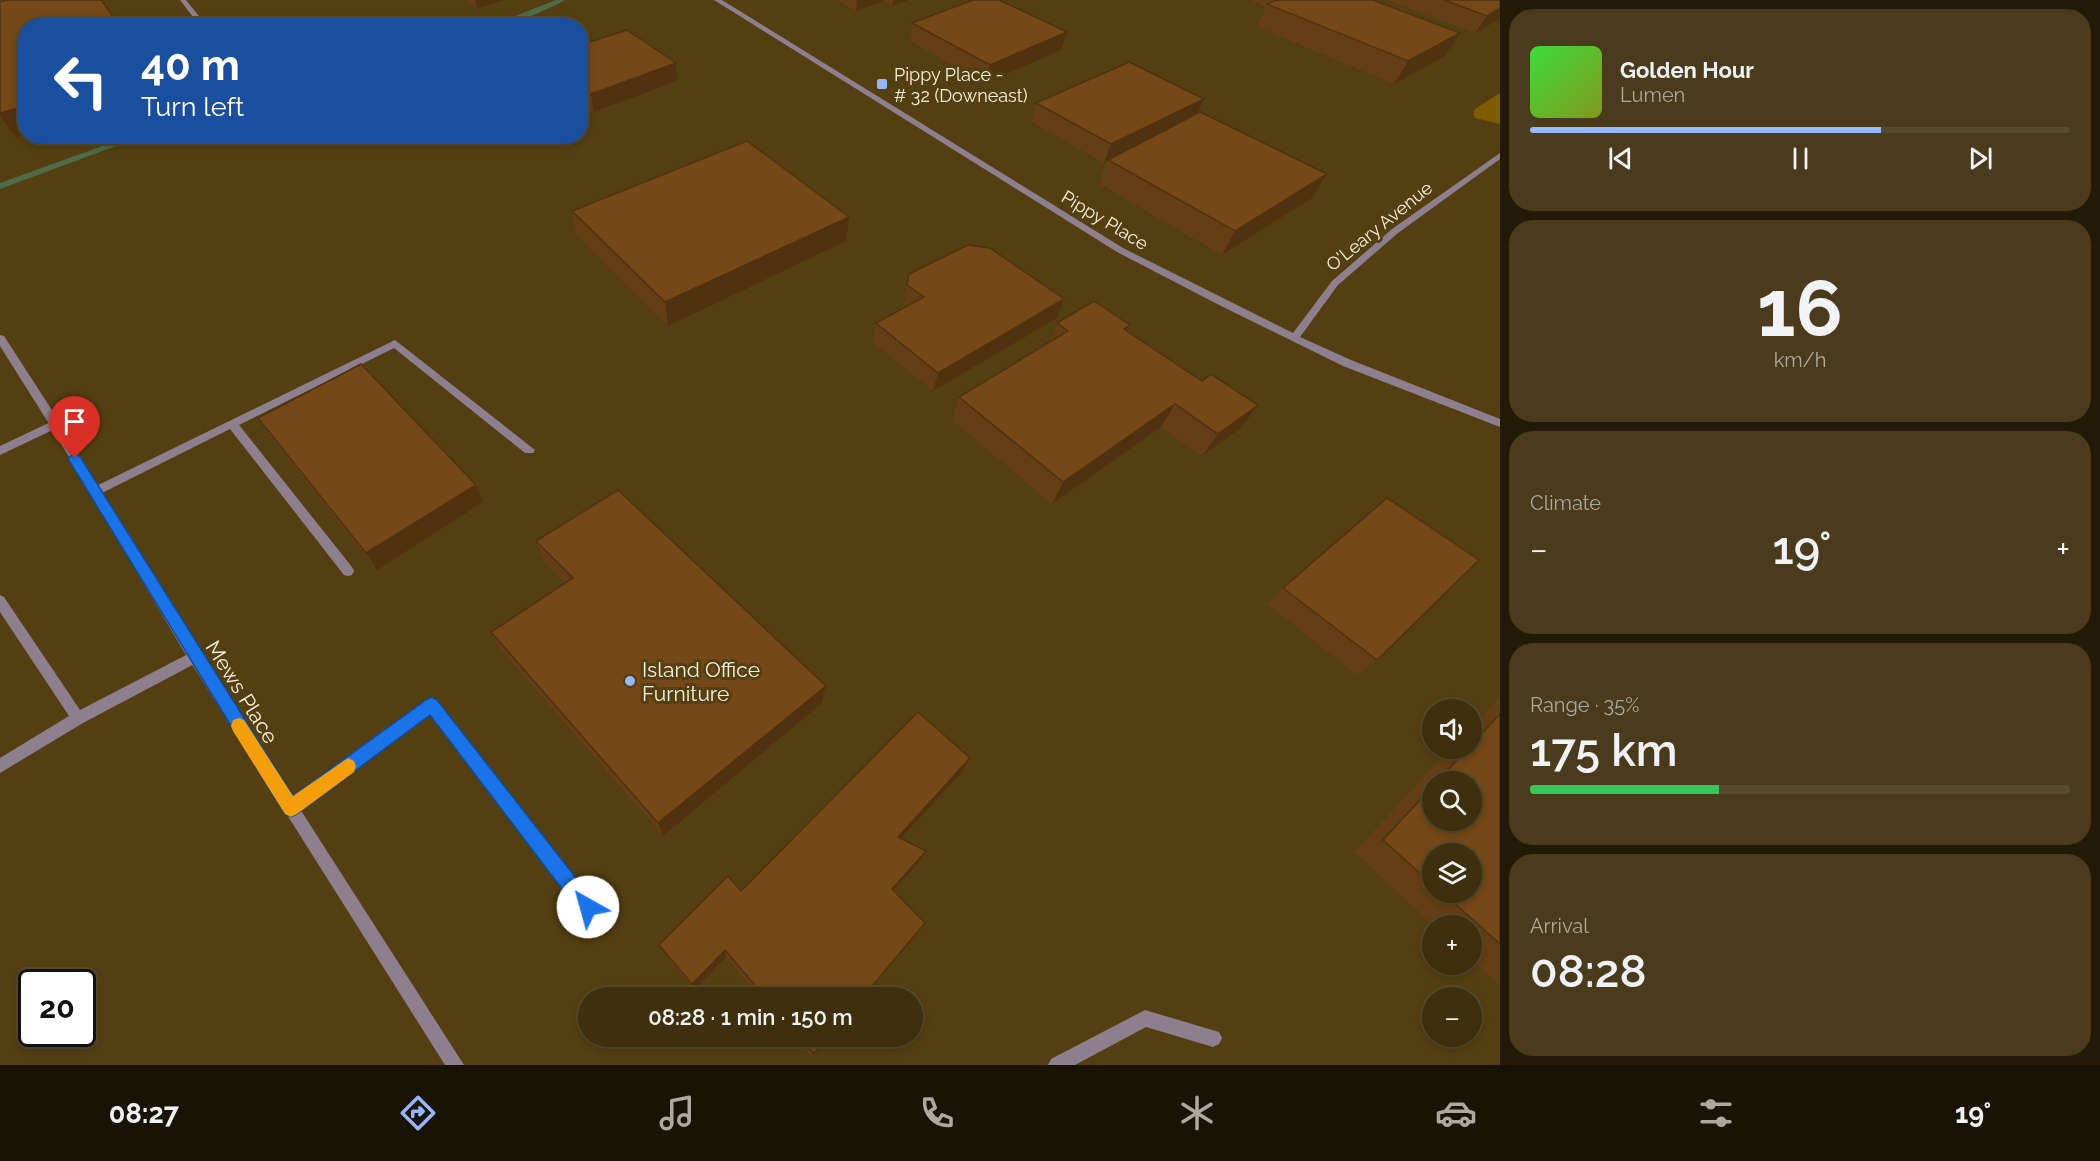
<!DOCTYPE html>
<meta charset="utf-8">
<style>
:root{--surface:#3e2f0d;--page:#493b1b;--text:#f1f3f6;--muted:#ada99d;--line:#574a2e;--accent:#95b7fd}
body{margin:0;font-family:Raleway,sans-serif;background:var(--page);color:var(--text);height:100vh;display:flex;flex-direction:column;font-size:22px;white-space:nowrap}
*{box-sizing:border-box;margin:0}
p{font-size:20px;color:var(--muted)}
.icon{flex:none;width:33px;height:33px;fill:none;stroke:currentColor;stroke-width:2;stroke-linecap:round;stroke-linejoin:round}
.map{position:relative;flex:1;overflow:hidden}
.details{display:flex;flex-direction:column;gap:9px;padding:9px;background:#221a07;width:600px}
.details>*{flex:none}
.banner{position:absolute;left:18px;top:18px;width:570px;height:126px;border-radius:24px;box-shadow:0 3px 9px #0003,0 0 0 2px var(--line);background:#1a4fa0;color:#fff;overflow:hidden}
.fabs{position:absolute;left:1422px;top:699px;display:grid;gap:12px}
.fabs a{display:grid;place-items:center;width:60px;height:60px;border-radius:50%;background:var(--surface);box-shadow:0 3px 9px #0003,0 0 0 2px var(--line);font-size:30px}
.speed{position:absolute;left:18px;top:969px;display:flex;gap:12px;font-size:30px;font-weight:700;text-align:center}
.speed>*{display:grid;place-content:center;width:78px;height:78px;border-radius:50%;background:var(--surface);box-shadow:0 3px 9px #0003,0 0 0 2px var(--line);line-height:1}
.speed .limit{border:3px solid #111;border-radius:9px;background:#fff;color:#111}
.pin{position:absolute;display:grid;place-items:center;width:51px;height:51px;color:#fff;margin:-62px -26px;border-radius:50% 50% 50% 0;rotate:-45deg;box-shadow:0 0 6px #0007}
.pin .icon{rotate:45deg}
.me{position:absolute;width:66px;margin:-33px;rotate:322deg;stroke-linejoin:round;filter:drop-shadow(0 0 4px #0008)}
.turn{display:flex;align-items:center;gap:21px;height:126px;padding:0 24px;font-size:27px}
.turn .icon{width:78px;height:78px;stroke-width:2.5}
.turn b{display:block;font-size:42px;line-height:51px}
.big{font-size:45px;font-weight:600;line-height:1.1}
.details .widget{flex:1;display:flex;flex-direction:column;justify-content:center;gap:9px;min-width:0;padding:0 21px;border-radius:24px;background:var(--page)}
.details .dial{align-items:center;gap:0}
.dial b{font-size:78px;line-height:1}
.song{display:flex;align-items:center;gap:18px}
.cover{width:72px;height:72px;border-radius:9px;background:linear-gradient(135deg,hsl(120 70% 55%),hsl(70 70% 35%))}
.played{height:6px;border-radius:3px;background:linear-gradient(90deg,var(--accent) 65%,var(--line) 65%)}
.keys{display:flex;justify-content:space-around;direction:ltr}
.heat{display:flex;justify-content:space-between;align-items:center;font-size:33px;direction:ltr}
.charge{height:9px;border-radius:4px;background:linear-gradient(90deg,#34c759 35%,var(--line) 0)}
.trip{position:absolute;left:578px;top:987px;width:345px;height:60px;border-radius:30px;background:var(--surface);box-shadow:0 3px 9px #0003,0 0 0 2px var(--line);font-weight:600;line-height:60px;text-align:center}
.dock{display:flex;height:96px;justify-content:space-around;align-items:center;background:#191305;color:var(--muted)}
.dock .icon{width:42px;height:42px}
.dock .selected{color:var(--accent)}
.dock b{font-size:27px;color:var(--text)}
main{display:flex;flex:1;min-height:0}
.map>svg:first-child{display:block}
.green{fill:#7e5d02}
.lines{fill:none;stroke-linecap:round;stroke-linejoin:round}
.stream{fill:#4e6c47;fill-rule:evenodd}
.service{fill:#8e7f8f;fill-rule:evenodd}
.minor{fill:#8e7f8f;fill-rule:evenodd}
.tertiary{fill:#8e7f8f;fill-rule:evenodd}
.wall{fill:#643e14;fill-rule:evenodd}
.shaded-wall{fill:#513210}
.building{fill:#744817;stroke:#513210;stroke-width:1.5}
.route{fill:#1a73e8;stroke:#114b97;stroke-width:1.5}
.slow{fill:#f59e0b}
.poi-dot{fill:#95b7fd;stroke:#533f11;stroke-width:2}
.labels{text-anchor:middle;dominant-baseline:central;stroke-width:6;stroke-linejoin:round;paint-order:stroke}
.far-poi-label{font-size:18px;fill:#fdf1da;stroke:#533f11;text-anchor:start}
.far-street-label{font-size:18px;fill:#fdf1da;stroke:#533f11}
.poi-label{font-size:21px;fill:#fdf1da;stroke:#533f11;text-anchor:start}
.street-label{font-size:21px;fill:#fdf1da;stroke:#533f11}
</style>
<main>
<div class="map">
<svg width="1500" height="1065" viewBox="0 0 1500 1065">
<rect width="100%" height="100%" fill="#533f11"/>
<polygon class="green" points="1500,93 1500,124 1475,118 1473,114 1475,109"/>
<g class="lines">
<g class="stream">
<path d="M556 0H565C556 6 509 26 500 26L513 17Z"/>
<polygon points="130,136 143,136 0,189 0,183"/>
</g>
<g class="service">
<polygon points="180,0 186,0 207,26 200,26"/>
<polygon points="395,340 535,450 533,453 525,453 394,348 239,425 352,567 354,571 352,575 348,576 344,575 230,429 98,495 90,495 88,492 90,489"/>
<polygon points="55,420 59,421 60,424 59,427 0,455 0,446"/>
<polygon points="0,595 4,597 80,710 190,653 195,651 200,653 202,657 200,661 83,723 0,773 0,758 69,716 0,612"/>
<polygon points="431,699 436,700 594,901 596,907 594,913 588,915 582,913 430,714 296,813 291,815 286,813 284,808 286,803"/>
<polygon points="1145,1010 1219,1032 1222,1038 1219,1044 1213,1047 1146,1027 1075,1065 1048,1065 1051,1059"/>
</g>
<polygon class="minor" points="0,335 4,336 59,421 193,642 464,1065 445,1065 183,650 51,427 0,346"/>
<polygon class="tertiary" points="714,0 722,0 1123,248 1293,333 1332,281 1392,229 1500,153 1500,159 1398,233 1338,285 1300,337 1351,360 1500,419 1500,427 1343,366 1223,307 1117,252"/>
</g>
<g class="wall">
<polygon points="467,0 505,0 477,8"/>
<polygon points="837,0 908,0 892,6 884,1 856,11"/>
<polygon points="1254,0 1373,0 1460,33 1445,56 1394,84 1257,27 1266,8 1253,2"/>
<polygon points="1386,0 1500,0 1500,19 1475,33"/>
<polygon points="912,23 1061,50 986,83 909,41"/>
<polygon points="580,45 677,81 594,112 580,102"/>
<polygon points="1204,99 1197,114 1327,174 1312,198 1222,255 1099,184 1107,161 1104,163 1031,122 1036,103"/>
<polygon points="572,211 846,241 668,326 576,235"/>
<polygon points="909,274 1064,299 1057,318 933,391 873,342 876,323 907,307 903,304"/>
<polygon points="1057,323 1127,331 1241,428 1202,456 1161,427 1052,504 952,420 959,397 1049,343"/>
<polygon points="258,418 476,485 483,502 377,570 271,437"/>
<polygon points="536,541 826,686 822,703 663,836 501,650 491,632 565,583 544,562"/>
<polygon points="1283,588 1377,660 1357,675 1267,604"/>
<path d="M1500 696V986L1472 960V926H1434L1354 852 1451 748H1472V727ZM1432 782H1472L1432 820ZM1432 854 1472 892H1432Z"/>
<polygon points="961,773 901,838 926,851 918,863 893,891 862,998 760,998 726,957 694,990 663,952 659,945 741,891"/>
<polygon points="793,1036 829,1036 811,1057"/>
</g>
<g class="shaded-wall">
<polygon points="475,0 505,0 477,8"/>
<polygon points="857,0 884,0 884,1 856,11"/>
<polygon points="893,0 908,0 892,6"/>
<polygon points="1500,8 1500,19 1475,33 1487,16"/>
<polygon points="1067,32 1061,50 986,83 990,65"/>
<polygon points="1460,33 1445,56 1394,84 1408,61"/>
<polygon points="676,63 677,81 594,112 591,94"/>
<polygon points="1204,99 1195,118 1108,160 1104,163 1111,144"/>
<polygon points="26,106 26,135 16,137 0,116 0,113"/>
<polygon points="1327,174 1312,198 1222,255 1235,231"/>
<polygon points="849,217 846,241 668,326 665,302"/>
<polygon points="1064,299 1057,318 933,391 938,373"/>
<polygon points="1175,404 1161,427 1052,504 1063,482"/>
<polygon points="1258,405 1241,428 1202,456 1218,434"/>
<polygon points="476,485 483,502 377,570 366,553"/>
<polygon points="826,686 822,703 663,836 658,823"/>
<polygon points="970,758 961,773 891,849 898,837"/>
<polygon points="926,851 918,863 885,900 892,889"/>
<polygon points="725,950 726,957 694,990 692,984"/>
</g>
<g class="building">
<polygon points="6,0 101,0 120,26 26,26 26,106 0,113 0,2"/>
<polygon points="973,0 999,0 1067,32 990,65 912,23"/>
<polygon points="1277,0 1373,0 1460,33 1408,61 1267,4"/>
<polygon points="1444,0 1500,0 1500,8 1487,16"/>
<polygon points="627,30 676,63 591,94 580,86 580,45"/>
<polygon points="1129,62 1204,99 1111,144 1036,103"/>
<polygon points="1200,112 1327,174 1235,231 1108,160"/>
<polygon points="747,141 849,217 665,302 572,211"/>
<polygon points="968,245 990,248 1064,299 938,373 876,323 924,297 907,285 909,274"/>
<polygon points="1094,301 1130,325 1124,329 1202,381 1211,374 1258,405 1218,434 1175,404 1063,482 959,397 1068,331 1057,323"/>
<polygon points="361,364 476,485 366,553 258,418"/>
<polygon points="618,490 826,686 658,823 491,632 573,578 536,541"/>
<polygon points="1387,498 1479,560 1377,660 1283,588"/>
<polygon points="918,712 970,758 898,837 926,851 892,889 925,923 862,998 766,998 725,950 692,984 659,945 728,876 741,891"/>
<polygon points="1500,714 1500,944 1442,892 1472,892 1472,854 1432,854 1432,884 1383,840 1432,787 1432,820 1472,820 1472,782 1437,782 1468,748 1472,748 1472,744"/>
<polygon points="799,1036 829,1036 814,1054"/>
</g>
<polygon class="route" points="75,453 79,455 293,796 426,700 431,697 437,700 594,901 597,907 594,914 588,916 581,914 430,715 297,814 291,817 285,814 70,462 68,458"/>
<polygon class="slow" points="239,718 244,720 293,796 348,758 354,761 356,766 354,772 297,814 291,817 285,814 233,731 231,726 233,720"/>
<g class="poi-dot">
<rect x="876" y="78" width="12" height="12" rx="3"/>
<circle cx="630" cy="681" r="6"/>
</g>
<g class="labels">
<g class="far-poi-label">
<text x="894" y="74">Pippy Place -<tspan x="894" dy="21"># 32 (Downeast)</tspan></text>
</g>
<g class="far-street-label">
<text transform="translate(1105 220) rotate(31)">Pippy Place</text>
<text transform="translate(1379 226) rotate(-39)">O'Leary Avenue</text>
</g>
<g class="poi-label">
<text x="642" y="669">Island Office<tspan x="642" dy="24">Furniture</tspan></text>
</g>
<g class="street-label">
<text transform="translate(242 692) rotate(58)">Mews Place</text>
</g>
</g>
</svg>
<div class="fabs">
<a><svg class="icon" aria-label="sound" viewBox="0 0 24 24"><path d="M4 9h4l5-4v14l-5-4H4zM17 9q2 3 0 6"/></svg></a>
<a><svg class="icon" aria-label="search" viewBox="0 0 24 24"><circle cx="10" cy="10" r="6"/><path d="M15 15l6 6"/></svg></a>
<a><svg class="icon" aria-label="layers" viewBox="0 0 24 24"><path d="M12 4l9 5-9 5-9-5zM3 14l9 5 9-5"/></svg></a>
<a>+</a>
<a>−</a>
</div>
<div class="speed"><div class="limit">20</div></div>
<div class="pin" style="left:75px;top:458px;background:#d93025"><svg class="icon" aria-label="arrive" viewBox="0 0 24 24"><path d="M6 21V4h12l-3 4 3 4H6"/></svg></div>
<svg class="me" style="left:588px;top:907px" viewBox="-20 -20 40 40"><circle r="19" fill="#fff"/><path d="M0-13L10 11 0 6-10 11z" fill="#1a73e8"/></svg>
<div class="trip">08:28 · 1 min · 150 m</div>
<div class="banner">
<div class="turn"><svg class="icon" aria-label="left" viewBox="0 0 24 24"><path d="M17 20v-9H6M10 6l-5 5 5 5"/></svg><div><b>40 m</b>Turn left</div></div>
</div>
</div>
<section class="details">
<div class="widget">
<div class="song"><i class="cover"></i><div><b>Golden Hour</b><p>Lumen</p></div></div>
<div class="played"></div>
<div class="keys"><svg class="icon" aria-label="previous" viewBox="0 0 24 24"><path d="M18 5L8 12l10 7zM5 5v14"/></svg><svg class="icon" aria-label="pause" viewBox="0 0 24 24"><path d="M8 5v14M16 5v14"/></svg><svg class="icon" aria-label="next" viewBox="0 0 24 24"><path d="M6 5l10 7-10 7zM19 5v14"/></svg></div>
</div>
<div class="widget dial"><b>16</b><p>km/h</p></div>
<div class="widget"><p>Climate</p>
<div class="heat"><a>−</a><b class="big">19°</b><a>+</a></div>
</div>
<div class="widget"><p>Range · 35%</p><b class="big">175 km</b><div class="charge"></div></div>
<div class="widget"><p>Arrival</p><b class="big">08:28</b></div>
</section>
</main>
<nav class="dock">
<b>08:27</b>
<svg class="icon selected" aria-label="directions" viewBox="0 0 24 24"><path d="M12 3l9 9-9 9-9-9zM9 14v-3h6M13 9l2 2-2 2"/></svg>
<svg class="icon" aria-label="music" viewBox="0 0 24 24"><path d="M9 18V5l10-2v13"/><circle cx="6" cy="18" r="3"/><circle cx="16" cy="16" r="3"/></svg>
<svg class="icon" aria-label="phone" viewBox="0 0 24 24"><path d="M5 4h4l2 5-3 2q2 4 5 5l2-3 5 2v4C11 20 4 13 5 4z"/></svg>
<svg class="icon" aria-label="climate" viewBox="0 0 24 24"><path d="M12 3v18M4 7l16 10M4 17L20 7"/></svg>
<svg class="icon" aria-label="car" viewBox="0 0 24 24"><path d="M5 17H2v-5l4-1 3-4h7l3 4 3 1v5h-3M9 17h6M6 11h13"/><circle cx="7" cy="17" r="2"/><circle cx="17" cy="17" r="2"/></svg>
<svg class="icon" aria-label="filters" viewBox="0 0 24 24"><path d="M4 7h16M4 17h16"/><circle cx="9" cy="7" r="2"/><circle cx="15" cy="17" r="2"/></svg>
<b>19°</b>
</nav>
